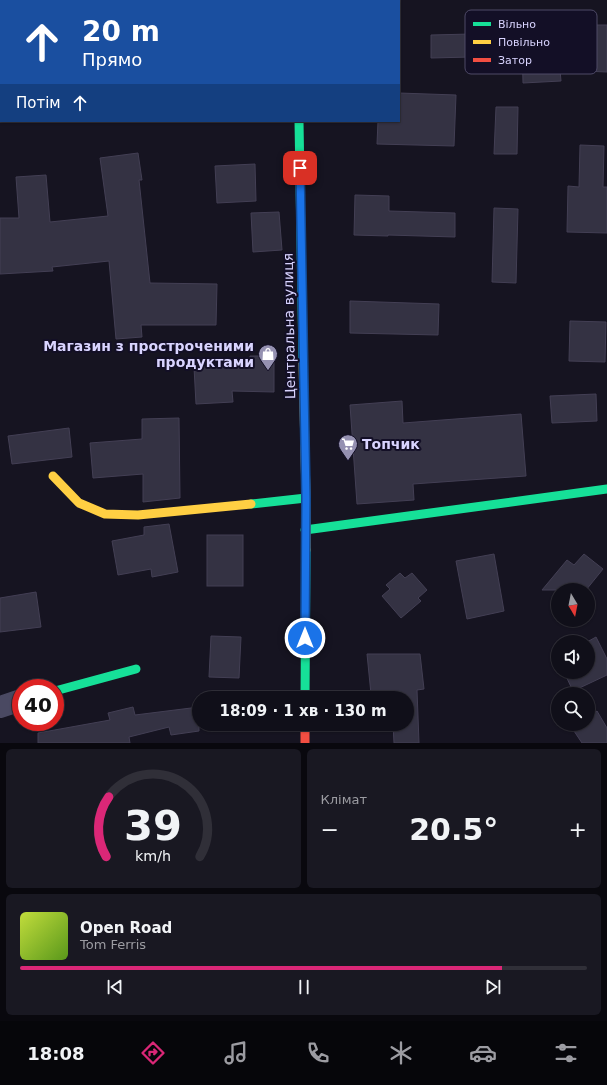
<!DOCTYPE html>
<html lang="uk">
<meta charset="utf-8">
<style>
:root{--surface:#100f19;--page:#191822;--text:#f1f3f6;--muted:#9c9ca2;--line:#302f38;--accent:#db2777}
body{margin:0;font-family:"DejaVu Sans",sans-serif;background:var(--page);color:var(--text);height:100vh;display:flex;flex-direction:column;font-size:15px;white-space:nowrap}
*{box-sizing:border-box;margin:0}
p{font-size:13px;color:var(--muted)}
.icon{flex:none;width:22px;height:22px;fill:none;stroke:currentColor;stroke-width:2;stroke-linecap:round;stroke-linejoin:round}
.map{position:relative;height:743px;overflow:hidden}
.side{display:flex;flex-direction:column;gap:6px;padding:6px;background:#09080e;flex:1}
.side>*{flex:none}
.hud{position:absolute;left:0px;top:0px;width:400px;height:122px;box-shadow:0 1px 3px #0004,0 0 0 1px var(--line);background:#1a4fa0;color:#fff;overflow:hidden}
.needle{width:26px;rotate:170deg}
.controls{position:absolute;left:551px;top:583px;display:grid;gap:8px}
.controls a{display:grid;place-items:center;width:44px;height:44px;border-radius:50%;background:var(--surface);box-shadow:0 1px 3px #0004,0 0 0 1px var(--line);font-size:20px}
.speed{position:absolute;left:12px;top:679px;display:flex;gap:8px;font-size:20px;font-weight:700;text-align:center}
.speed>*{display:grid;place-content:center;width:52px;height:52px;border-radius:50%;background:var(--surface);box-shadow:0 1px 3px #0004,0 0 0 1px var(--line);line-height:1}
.speed .limit{border:6px solid #d22;background:#fff;color:#111}
.pin{position:absolute;display:grid;place-items:center;width:34px;height:34px;color:#fff;margin:-17px;border-radius:8px;box-shadow:0 2px 6px #0006}
.me{position:absolute;width:44px;margin:-22px;rotate:0deg;stroke-linejoin:round;filter:drop-shadow(0 0 3px #0008)}
.turn{display:flex;align-items:center;gap:14px;height:84px;padding:0 16px;font-size:18px}
.turn .icon{width:52px;height:52px;stroke-width:2.5}
.turn b{display:block;font-size:28px;line-height:34px}
.then{display:flex;align-items:center;height:38px;padding:0 16px;background:#0003;gap:8px;font-size:15px}
.big{font-size:30px;font-weight:700;line-height:1.1}
.side .card{flex:1;display:flex;flex-direction:column;justify-content:center;gap:6px;min-width:0;padding:0 14px;border-radius:6px;background:var(--page)}
.side .dial{align-items:center;gap:0}
.dial svg{height:104px;overflow:visible;fill:none;stroke:var(--line);stroke-width:7;stroke-linecap:round;text-anchor:middle}
.dial text{fill:var(--text);stroke:none}
.song{display:flex;align-items:center;gap:12px}
.cover{width:48px;height:48px;border-radius:6px;background:linear-gradient(135deg,hsl(70 70% 55%),hsl(90 70% 35%))}
.played{height:4px;border-radius:2px;background:linear-gradient(90deg,var(--accent) 85%,var(--line) 85%)}
.keys{display:flex;justify-content:space-around;direction:ltr}
.heat{display:flex;justify-content:space-between;align-items:center;font-size:22px;direction:ltr}
.side .tiles{flex:1;display:grid;gap:6px;grid-template-columns:1fr 1fr}
.card:last-child{grid-column:span 2}
.trip{position:absolute;left:192px;top:691px;width:222px;height:40px;border-radius:20px;background:var(--surface);box-shadow:0 1px 3px #0004,0 0 0 1px var(--line);font-weight:700;line-height:40px;text-align:center}
.tabs{display:flex;height:64px;justify-content:space-around;align-items:center;background:#06060a;color:var(--muted)}
.tabs .icon{width:28px;height:28px}
.tabs .on{color:var(--accent)}
.tabs b{font-size:18px;color:var(--text)}
.map>svg:first-child{display:block}
.building{fill:#343243;stroke:#433f54}
.lines{fill:none;stroke-linecap:round;stroke-linejoin:round}
.street{stroke:#4a4962;stroke-width:22}
.fast{stroke:#16e098;stroke-width:9}
.slow{stroke:#ffcf43;stroke-width:9}
.jam{stroke:#f24e42;stroke-width:9}
.route-casing{stroke:#114b97;stroke-width:10}
.route{stroke:#1a73e8;stroke-width:7}
.labels{text-anchor:middle;dominant-baseline:central;stroke-width:4;stroke-linejoin:round;paint-order:stroke}
.street-label{font-size:14px;fill:#d9d4ff;stroke:#130f26}
.poi-label{font-size:14px;font-weight:bold;fill:#d9d4ff;stroke:#130f26;text-anchor:end}
.key{fill:#130f26;stroke:#4e4a67;stroke-width:1}
.key-label{font-size:11px;fill:#d9d4ff}
</style>
<div class="map">
<svg width="607" height="743" viewBox="0 0 607 743">
<rect width="100%" height="100%" fill="#161421"/>
<g class="building">
<polygon points="584,25 607,25 607,72 560,70 561,81 523,83 522,43 583,41"/>
<polygon points="471,34 471,57 431,58 431,35"/>
<polygon points="399,93 456,95 454,146 377,144 378,121 399,121"/>
<polygon points="496,107 518,107 517,154 494,154"/>
<polygon points="580,145 604,146 603,187 607,187 607,233 567,232 568,186 579,187"/>
<polygon points="138,153 142,180 139,180 150,283 217,284 216,325 141,325 142,337 116,339 109,261 52,267 53,271 0,274 0,218 19,218 16,177 46,175 50,222 108,216 100,158"/>
<polygon points="255,164 256,201 217,203 215,166"/>
<polygon points="355,195 389,196 389,211 455,213 455,237 388,235 388,236 354,235"/>
<polygon points="494,208 518,209 516,283 492,282"/>
<polygon points="279,212 282,250 253,252 251,213"/>
<polygon points="350,301 439,304 438,335 350,333"/>
<polygon points="570,321 606,322 605,362 569,361"/>
<polygon points="250,356 274,356 274,392 232,391 233,402 196,404 194,367 250,364"/>
<polygon points="596,394 597,421 552,423 550,396"/>
<polygon points="402,401 403,423 521,414 526,476 413,484 414,500 357,504 350,405"/>
<polygon points="179,418 180,498 143,502 143,474 93,478 90,443 142,439 142,419"/>
<polygon points="69,428 72,457 12,464 8,436"/>
<polygon points="169,524 178,572 152,577 151,569 118,575 112,541 144,535 144,527"/>
<rect x="207" y="535" width="36" height="51"/>
<polygon points="494,554 504,611 467,619 456,561"/>
<polygon points="584,554 603,569 586,590 542,590 567,560 574,565"/>
<polygon points="400,573 405,578 412,573 427,590 418,598 421,601 401,618 382,596 390,589 386,585"/>
<polygon points="36,592 41,627 0,632 0,598"/>
<polygon points="211,636 241,637 239,678 209,677"/>
<polygon points="596,637 607,659 607,675 573,691 564,672 588,672 588,642 587,642"/>
<polygon points="367,654 420,654 424,689 417,690 419,743 394,743 393,724 407,724 407,698 391,698 391,692 371,694"/>
<polygon points="133,707 135,715 199,707 199,731 171,735 169,727 129,737 130,743 38,743 38,733 110,720 108,713"/>
<polygon points="597,711 607,728 607,743 582,743 572,728 577,724 588,724 588,717"/>
</g>
<g class="lines">
<g class="street">
<polyline points="0,91 1,91"/>
<polyline points="0,707 21,700"/>
</g>
<g class="fast">
<polyline points="299,121 303,360"/>
<polyline points="251,504 306,498"/>
<polyline points="305,530 607,489"/>
<polyline points="55,691 136,669"/>
<polyline points="305,698 306,550"/>
</g>
<g class="slow">
<polyline points="299,0 299,1"/>
<polyline points="303,360 306,498 306,550"/>
<polyline points="53,476 79,503 105,514 138,515 251,504"/>
</g>
<polyline class="jam" points="305,724 305,743"/>
</g>
<g class="lines">
<g class="route-casing">
<polyline id="route" points="300,168 306,498 305,638"/>
</g>
<use href="#route" class="route"/>
</g>
<defs>
<g id="shop-pin" transform="scale(1)"><path d="M0 17L-7.5 6A9.5 9.5 0 1 1 7.5 6Z" fill="#9591b1" stroke="#130f26"/><path d="M-5-2.5h2.3a2.7 3.5 0 0 1 5.4 0H5L5.5 6h-11ZM-1.5-2.5h3a1.5 2.3 0 0 0-3 0Z" fill="#fff"/></g>
<g id="supermarket-pin" transform="scale(1)"><path d="M0 17L-7.5 6A9.5 9.5 0 1 1 7.5 6Z" fill="#9591b1" stroke="#130f26"/><path d="M-6-5.5h2.5l.6 2H6L4.5 2H-2.5L-4.4-4H-6ZM-1.5 3.2a1.3 1.3 0 1 0 .1 0ZM3 3.2a1.3 1.3 0 1 0 .1 0Z" fill="#fff"/></g>
</defs>
<g fill-rule="evenodd">
<use href="#shop-pin" x="268" y="354"/>
<use href="#supermarket-pin" x="348" y="444"/>
</g>
<g class="labels">
<g class="street-label">
<text transform="translate(289 326) rotate(-91)">Центральна вулиця</text>
</g>
<g class="poi-label">
<text x="254" y="346">Магазин з простроченими<tspan x="254" dy="16">продуктами</tspan></text>
<text x="362" y="444" text-anchor="start">Топчик</text>
</g>
</g>
<rect x="465" y="10" width="132" height="64" rx="6" class="key"/>
<rect x="473" y="22" width="18" height="4" fill="#16e098"/>
<rect x="473" y="40" width="18" height="4" fill="#ffcf43"/>
<rect x="473" y="58" width="18" height="4" fill="#f24e42"/>
<g class="key-label">
<text x="498" y="28">Вільно</text>
<text x="498" y="46">Повільно</text>
<text x="498" y="64">Затор</text>
</g>
</svg>
<div class="controls">
<a><svg class="needle" viewBox="-14 -14 28 28"><path d="M0-13l5 13h-10z" fill="#e53935"/><path d="M0 13l5-13h-10z" fill="#9c9ca2"/></svg></a>
<a><svg class="icon" aria-label="sound" viewBox="0 0 24 24"><path d="M4 9h4l5-4v14l-5-4H4zM17 9q2 3 0 6"/></svg></a>
<a><svg class="icon" aria-label="search" viewBox="0 0 24 24"><circle cx="10" cy="10" r="6"/><path d="M15 15l6 6"/></svg></a>
</div>
<div class="speed"><div class="limit">40</div></div>
<div class="pin" style="left:300px;top:168px;background:#d93025"><svg class="icon" aria-label="arrive" viewBox="0 0 24 24"><path d="M6 21V4h12l-3 4 3 4H6"/></svg></div>
<svg class="me" style="left:305px;top:638px" viewBox="-20 -20 40 40"><circle r="17" fill="#1a73e8" stroke="#fff" stroke-width="3"/><path d="M0-11L8 9 0 5-8 9z" fill="#fff"/></svg>
<div class="trip">18:09 · 1 хв · 130 m</div>
<div class="hud">
<div class="turn"><svg class="icon" aria-label="ahead" viewBox="0 0 24 24"><path d="M12 20V5M6 11l6-6 6 6"/></svg><div><b>20 m</b>Прямо</div></div>
<div class="then">Потім<svg class="icon" aria-label="ahead" viewBox="0 0 24 24"><path d="M12 20V5M6 11l6-6 6 6"/></svg></div>
</div>
</div>
<section class="side">
<div class="tiles">
<div class="card dial"><svg viewBox="0 0 100 80">
<path d="M14 69A42 42 0 1 1 86 69"/>
<path d="M14 69A42 42 0 0 1 16 23" stroke="#db2777"/>
<text x="50" y="56" font-size="32" font-weight="700">39</text>
<text x="50" y="72" font-size="11">km/h</text>
</svg></div>
<div class="card"><p>Клімат</p>
<div class="heat"><a>−</a><b class="big">20.5°</b><a>+</a></div>
</div>
<div class="card">
<div class="song"><i class="cover"></i><div><b>Open Road</b><p>Tom Ferris</p></div></div>
<div class="played"></div>
<div class="keys"><svg class="icon" aria-label="previous" viewBox="0 0 24 24"><path d="M18 5L8 12l10 7zM5 5v14"/></svg><svg class="icon" aria-label="pause" viewBox="0 0 24 24"><path d="M8 5v14M16 5v14"/></svg><svg class="icon" aria-label="next" viewBox="0 0 24 24"><path d="M6 5l10 7-10 7zM19 5v14"/></svg></div>
</div>
</div>
</section>
<nav class="tabs">
<b>18:08</b>
<svg class="icon on" aria-label="directions" viewBox="0 0 24 24"><path d="M12 3l9 9-9 9-9-9zM9 14v-3h6M13 9l2 2-2 2"/></svg>
<svg class="icon" aria-label="music" viewBox="0 0 24 24"><path d="M9 18V5l10-2v13"/><circle cx="6" cy="18" r="3"/><circle cx="16" cy="16" r="3"/></svg>
<svg class="icon" aria-label="phone" viewBox="0 0 24 24"><path d="M5 4h4l2 5-3 2q2 4 5 5l2-3 5 2v4C11 20 4 13 5 4z"/></svg>
<svg class="icon" aria-label="climate" viewBox="0 0 24 24"><path d="M12 3v18M4 7l16 10M4 17L20 7"/></svg>
<svg class="icon" aria-label="car" viewBox="0 0 24 24"><path d="M5 17H2v-5l4-1 3-4h7l3 4 3 1v5h-3M9 17h6M6 11h13"/><circle cx="7" cy="17" r="2"/><circle cx="17" cy="17" r="2"/></svg>
<svg class="icon" aria-label="filters" viewBox="0 0 24 24"><path d="M4 7h16M4 17h16"/><circle cx="9" cy="7" r="2"/><circle cx="15" cy="17" r="2"/></svg>
</nav>
